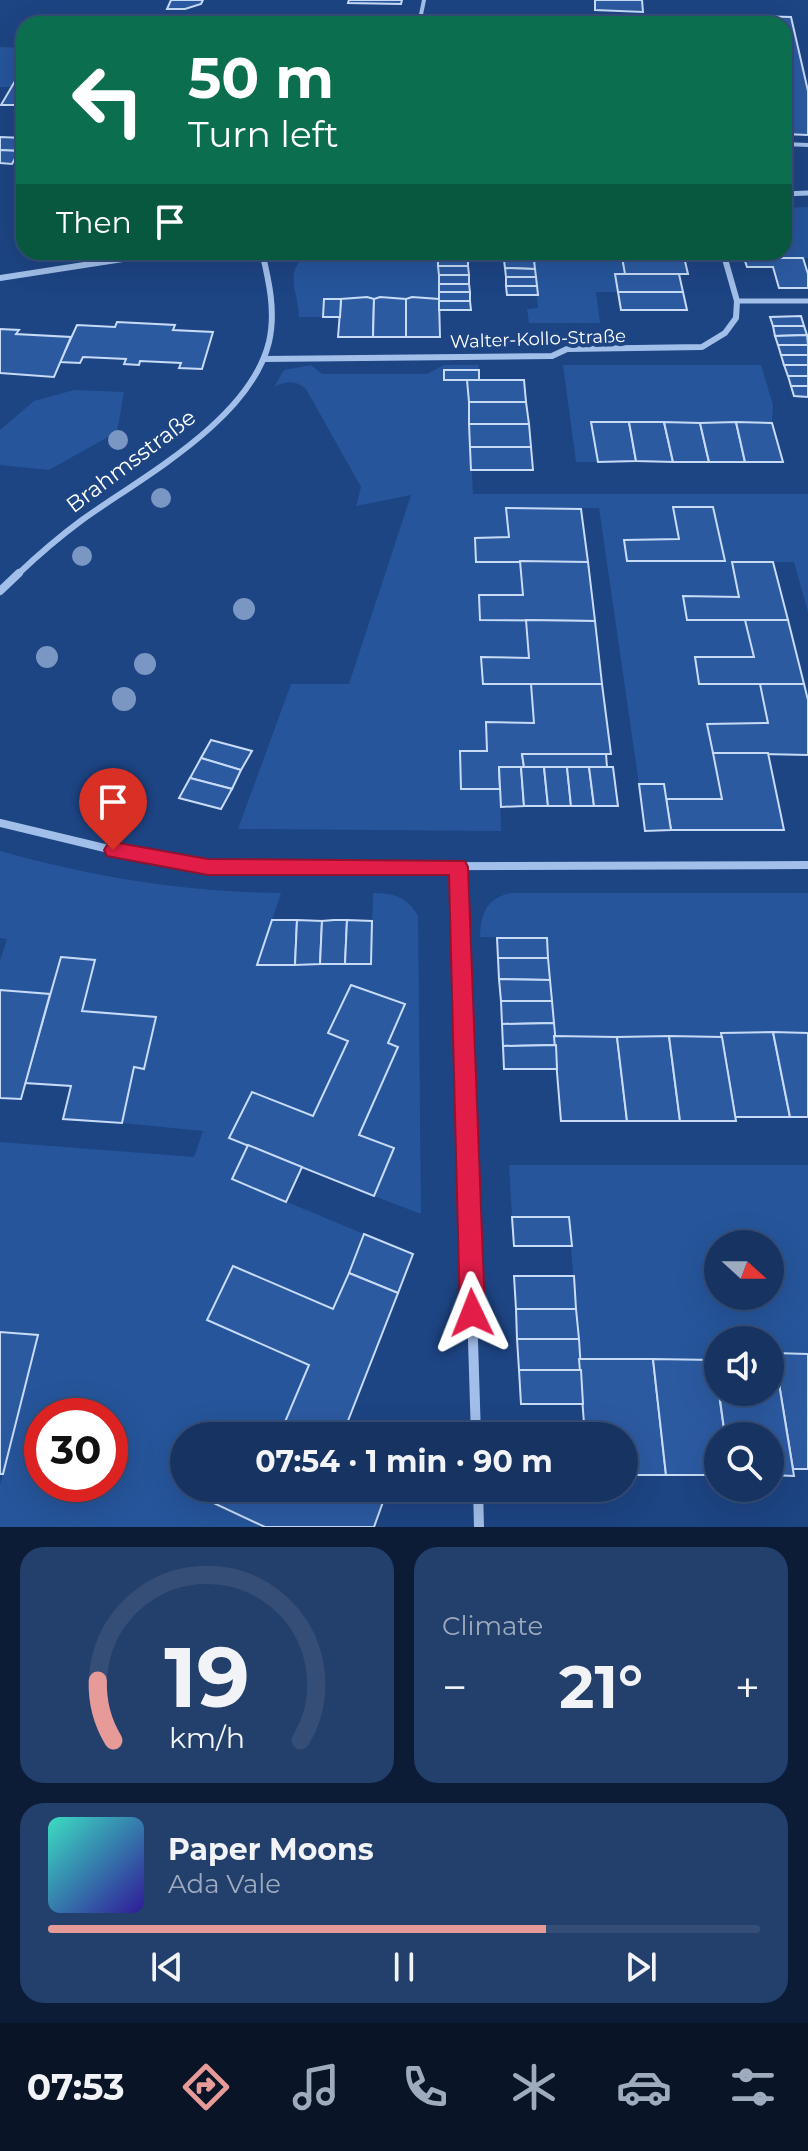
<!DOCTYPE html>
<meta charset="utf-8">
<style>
:root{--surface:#163362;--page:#233f6b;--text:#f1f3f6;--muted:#9eaabe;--line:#354e77;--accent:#e69b98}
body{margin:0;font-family:Montserrat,sans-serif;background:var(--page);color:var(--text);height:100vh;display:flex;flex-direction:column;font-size:30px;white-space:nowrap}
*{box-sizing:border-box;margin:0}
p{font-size:26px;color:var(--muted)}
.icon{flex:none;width:44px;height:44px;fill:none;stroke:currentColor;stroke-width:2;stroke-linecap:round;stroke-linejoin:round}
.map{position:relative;height:1527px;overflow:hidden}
.side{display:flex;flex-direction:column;gap:20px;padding:20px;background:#0c1c36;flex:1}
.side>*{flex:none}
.guide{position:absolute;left:16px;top:16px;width:776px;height:244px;border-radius:24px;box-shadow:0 8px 32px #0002,0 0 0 2px var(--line);background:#0b6e4f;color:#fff;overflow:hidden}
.needle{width:52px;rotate:111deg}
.tools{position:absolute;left:704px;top:1230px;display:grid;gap:16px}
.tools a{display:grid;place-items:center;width:80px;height:80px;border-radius:50%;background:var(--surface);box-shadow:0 8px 32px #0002,0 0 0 2px var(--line);font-size:40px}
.speed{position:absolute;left:24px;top:1398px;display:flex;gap:16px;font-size:40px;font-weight:700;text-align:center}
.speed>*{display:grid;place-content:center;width:104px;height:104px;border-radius:50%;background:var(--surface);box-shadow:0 8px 32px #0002,0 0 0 2px var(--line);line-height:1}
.speed .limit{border:12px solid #d22;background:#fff;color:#111}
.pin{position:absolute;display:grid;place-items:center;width:68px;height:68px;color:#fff;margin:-82px -34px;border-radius:50% 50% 50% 0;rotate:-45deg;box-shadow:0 0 8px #0007}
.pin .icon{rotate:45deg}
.me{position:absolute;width:88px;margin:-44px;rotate:358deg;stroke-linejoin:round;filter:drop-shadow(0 0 6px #0008)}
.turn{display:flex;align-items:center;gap:28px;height:168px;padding:0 40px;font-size:36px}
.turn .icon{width:104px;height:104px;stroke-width:2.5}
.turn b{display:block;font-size:56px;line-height:68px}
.then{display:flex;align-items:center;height:76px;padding:0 40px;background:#0003;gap:16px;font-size:30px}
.big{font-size:60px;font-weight:700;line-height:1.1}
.side .tile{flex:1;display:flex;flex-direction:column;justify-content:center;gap:12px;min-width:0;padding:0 28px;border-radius:24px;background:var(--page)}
.side .dial{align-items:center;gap:0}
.dial svg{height:208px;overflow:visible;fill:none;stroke:var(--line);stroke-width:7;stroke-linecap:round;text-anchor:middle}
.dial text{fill:var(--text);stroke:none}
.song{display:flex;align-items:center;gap:24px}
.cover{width:96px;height:96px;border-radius:12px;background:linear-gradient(135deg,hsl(170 70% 55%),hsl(250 70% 35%))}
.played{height:8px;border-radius:4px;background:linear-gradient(90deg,var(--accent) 70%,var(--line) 70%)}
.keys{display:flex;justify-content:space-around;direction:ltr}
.heat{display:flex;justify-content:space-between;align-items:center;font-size:44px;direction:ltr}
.side .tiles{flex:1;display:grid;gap:20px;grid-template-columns:1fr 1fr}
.tile:last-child{grid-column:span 2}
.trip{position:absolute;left:170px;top:1422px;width:468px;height:80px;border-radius:40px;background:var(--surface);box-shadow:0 8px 32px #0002,0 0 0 2px var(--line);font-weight:700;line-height:80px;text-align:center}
.tab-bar{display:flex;height:128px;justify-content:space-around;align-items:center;background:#091427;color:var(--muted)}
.tab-bar .icon{width:56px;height:56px}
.tab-bar .active{color:var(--accent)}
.tab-bar b{font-size:36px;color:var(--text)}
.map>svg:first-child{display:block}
.green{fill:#26559b;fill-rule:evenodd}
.building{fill:#2c5aa1;stroke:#c7dbf7;stroke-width:2}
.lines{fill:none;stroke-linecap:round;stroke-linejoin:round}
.service-far1{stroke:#a2bfea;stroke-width:4}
.service{stroke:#a2bfea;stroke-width:5}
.minor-far3{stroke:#a2bfea;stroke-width:5}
.minor-far2{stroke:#a2bfea;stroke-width:6}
.minor-far1{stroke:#a2bfea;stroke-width:8}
.minor{stroke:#a2bfea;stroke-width:10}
.tree{fill:#7a97c3}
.route{fill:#e11d48;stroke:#92132f;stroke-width:2}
.labels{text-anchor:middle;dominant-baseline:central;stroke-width:8;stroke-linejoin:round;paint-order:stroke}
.far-street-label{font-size:18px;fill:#fff;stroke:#1d4483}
.street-label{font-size:22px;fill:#fff;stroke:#1d4483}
</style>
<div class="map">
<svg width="808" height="1527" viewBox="0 0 808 1527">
<rect width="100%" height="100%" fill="#1d4483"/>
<g class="green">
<polygon points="0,47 24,48 24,82 15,81 11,87 0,87"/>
<polygon points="808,207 808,258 770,258 768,252 784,252 784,208"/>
<path d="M312 252H438L439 299 421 297 324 300 323 317H299C298 288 281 270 312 252Z"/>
<polygon points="533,252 621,252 625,274 615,274 618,292 596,292 600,323 529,323 527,309 538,308"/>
<path d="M311 365 322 374H427L444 365H478L479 370 467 380 473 494H808V612L794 562H732L739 596 683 597 688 620H745L754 657H695L699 683 760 684 768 723 708 724 722 799H666L664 785 639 784 599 508H507L509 537 475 538 476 561H520L523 595H479L480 620H526L529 658 482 657 483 684H531L534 723H486L487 751 500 789 501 831 238 829 291 684H349L411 495 356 506 361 487 306 389C295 380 286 381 274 387L284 370ZM673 507H712L724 561H627L625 540 679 539Z"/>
<polygon points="563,365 761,365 773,405 772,423 592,422 597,462 576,462"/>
<polygon points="74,390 124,392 117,432 49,470 0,465 0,430 34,401"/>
<path d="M0 851C93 877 185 892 281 893L257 965 371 964 373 893C393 893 408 897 418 916L421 1214 374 1196 394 1149 359 1135 388 1043 405 1005 351 985 328 1033 348 1041 313 1116 248 1145 232 1179 364 1234 333 1309 233 1266 207 1319 309 1365 279 1436H235L218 1429 215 1436H184V1488H191L190 1492 265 1527H0V1485L37 1335 0 1332V1142L194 1157 203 1131 122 1123 134 1067 144 1068 155 1017 82 1011 95 960 61 958 50 994 0 990V961L7 939 0 938ZM42 1416H110V1484H42Z"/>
<path d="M511 893H808V1033H722V1037L554 1036 547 938 480 937C481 914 486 898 511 893Z"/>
<path d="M509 1165H808V1354H775V1359H770V1340H718V1360L579 1359 569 1217H512ZM718 1244H770V1296H718Z"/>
</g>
<g class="building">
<polygon points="203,0 201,4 185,9 167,9 171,0"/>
<polygon points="349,0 402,0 401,4 348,3"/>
<polygon points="595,0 642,0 643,12 595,10"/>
<polygon points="724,15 791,17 808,91 808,135 784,134 784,24 725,24"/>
<polygon points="163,17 184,21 182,24 123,24 126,19"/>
<polygon points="15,81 24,82 24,105 1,105"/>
<polygon points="0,137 24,138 24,142 19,151 0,150"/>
<polygon points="0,150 19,151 12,164 0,163"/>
<rect x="438" y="252" width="30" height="6"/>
<polygon points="504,252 533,252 534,260 504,260"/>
<polygon points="621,252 683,252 684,257 622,257"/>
<polygon points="742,252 768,252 770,258 803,258 808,274 808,288 779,288 773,267 747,267"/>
<polygon points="622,257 684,257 688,274 625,274"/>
<rect x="438" y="258" width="30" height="8"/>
<polygon points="504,260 534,260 535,269 505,268"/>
<polygon points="438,266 468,266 469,275 439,275"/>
<polygon points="505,268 535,269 536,277 506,277"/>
<polygon points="615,274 679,274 683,292 618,292"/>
<rect x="439" y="275" width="30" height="9"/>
<polygon points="506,277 536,277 537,286 506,286"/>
<polygon points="439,284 469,284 470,292 439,292"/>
<polygon points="506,286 537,286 538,295 507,295"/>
<rect x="439" y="292" width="31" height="9"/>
<polygon points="618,292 683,292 687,310 621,310"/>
<polygon points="367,297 374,299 373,337 338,337 341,299"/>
<polygon points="380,297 406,299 406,337 373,337 374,299"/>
<polygon points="412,297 439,299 440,337 406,337 406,299"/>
<polygon points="324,299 341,299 340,317 323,317"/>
<polygon points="439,301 470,301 471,310 439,310"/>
<polygon points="801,316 804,326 773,326 770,317"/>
<polygon points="117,322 175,325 173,330 213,332 202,369 179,368 181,363 140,361 139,365 124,364 126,359 83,357 80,363 60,362 77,325 115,327"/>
<polygon points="773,326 804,326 807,335 775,336"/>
<polygon points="0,329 19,330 16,334 71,337 54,377 0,373"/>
<polygon points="807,335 808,345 778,345 775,336"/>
<polygon points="778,345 808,345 808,355 781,355"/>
<polygon points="781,355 808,355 808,365 784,365"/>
<polygon points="784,365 808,365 808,376 788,376"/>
<rect x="444" y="370" width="35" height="10"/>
<polygon points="788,376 808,376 808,386 791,386"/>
<polygon points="467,380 524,380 526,402 469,402"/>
<polygon points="791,386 808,386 808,397 794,396"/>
<polygon points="469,402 526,402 529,424 469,424"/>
<polygon points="591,422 629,422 636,461 598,462"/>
<polygon points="629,422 664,422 673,462 636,461"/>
<polygon points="664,422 700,423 709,462 673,462"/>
<polygon points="736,422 745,462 709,462 700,423"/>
<polygon points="736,422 772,423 783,462 745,462"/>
<polygon points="469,424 529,424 531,447 470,447"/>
<polygon points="470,447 531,447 533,470 471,470"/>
<polygon points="673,507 713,507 725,561 627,561 624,540 679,539"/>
<polygon points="506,508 581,509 588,562 476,562 475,538 509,537"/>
<polygon points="520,561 588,562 595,621 480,620 479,595 523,595"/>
<polygon points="732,562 773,562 788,620 687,620 683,596 739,597"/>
<polygon points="526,620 595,621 602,684 483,684 481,657 529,658"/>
<polygon points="745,620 788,620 804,684 699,684 695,657 754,657"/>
<polygon points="531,684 602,684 611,754 522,754 524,767 499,767 500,789 461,789 460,751 487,751 486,722 534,723"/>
<polygon points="760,684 804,684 808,700 808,755 713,753 707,724 768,723"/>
<polygon points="211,740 252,751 241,770 201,758"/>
<polygon points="713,753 768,753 784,830 671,830 666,799 722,799"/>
<polygon points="522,754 606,754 607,767 524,767"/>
<polygon points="201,758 241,770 232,789 190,778"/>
<polygon points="499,767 521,767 524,806 501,807"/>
<polygon points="521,767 544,767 548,806 524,806"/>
<polygon points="544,767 567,767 571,806 548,806"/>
<polygon points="567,767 589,767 594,806 571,806"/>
<polygon points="589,767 613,767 618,806 594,806"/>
<polygon points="190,778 232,789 221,809 179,798"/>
<polygon points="639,784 664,784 671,830 645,831"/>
<polygon points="272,920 297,920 295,965 257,965"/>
<polygon points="297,920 322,921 320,964 295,965"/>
<polygon points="334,920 347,920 345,964 320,964 322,921"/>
<polygon points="347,920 372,921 371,964 345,964"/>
<polygon points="497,938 547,938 548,958 498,958"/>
<polygon points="61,957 95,960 82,1011 156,1017 144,1069 134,1067 122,1123 63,1119 71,1086 25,1083"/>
<polygon points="498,958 548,958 550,980 499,979"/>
<polygon points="499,979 550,980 552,1001 501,1001"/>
<polygon points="351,985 405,1004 388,1043 398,1047 359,1135 394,1148 374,1196 229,1138 252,1092 313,1116 348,1041 328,1033"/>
<polygon points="0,990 50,994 21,1099 0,1098"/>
<polygon points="501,1001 552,1001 554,1023 502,1024"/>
<polygon points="554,1023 556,1045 503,1046 502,1024"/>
<polygon points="773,1032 790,1117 735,1117 721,1033"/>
<polygon points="773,1032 808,1033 808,1117 790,1117"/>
<polygon points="554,1036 617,1037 627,1121 561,1121"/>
<polygon points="669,1036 680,1121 627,1121 617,1037"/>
<polygon points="669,1036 722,1037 736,1121 680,1121"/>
<polygon points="556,1045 557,1069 504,1069 503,1046"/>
<polygon points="248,1145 302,1167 286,1202 232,1179"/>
<polygon points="512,1217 569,1217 572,1246 514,1246"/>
<polygon points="364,1234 413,1254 398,1293 349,1273"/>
<polygon points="233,1266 333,1309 349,1273 398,1293 342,1436 279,1436 309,1365 207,1320"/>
<polygon points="514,1276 574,1276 576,1309 516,1309"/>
<polygon points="516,1309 576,1309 579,1339 517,1339"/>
<polygon points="0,1332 38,1335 3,1474 0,1474"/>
<polygon points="517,1339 579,1339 581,1370 519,1370"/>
<polygon points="774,1353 808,1354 808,1469 793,1469"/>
<polygon points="579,1359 653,1359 666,1475 624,1475 624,1436 585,1436"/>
<polygon points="653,1359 714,1360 725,1436 718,1436 718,1475 666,1475"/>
<polygon points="770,1359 775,1359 794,1476 770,1475 770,1436 725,1436 719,1392 770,1392"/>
<polygon points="519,1370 581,1370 583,1404 521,1404"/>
<polygon points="191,1488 388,1488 374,1527 265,1527 190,1492"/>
</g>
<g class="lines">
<g class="service-far1">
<polyline points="419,24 424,0"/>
<polyline points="784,144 808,145"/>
</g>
<polyline class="service" points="737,301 808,301"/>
<polyline class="minor-far3" points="784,194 808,193"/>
<g class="minor-far2">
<polyline points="0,278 168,252"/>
<polyline points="264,359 552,356 567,349 702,347 725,333 736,318 737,301 723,252"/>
<path d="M17 575C37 556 59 537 82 520 142 477 250 420 269 342 276 312 269 281 262 252"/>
</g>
<g class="minor-far1">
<polyline points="0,591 19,573"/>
<polyline points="0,823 142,857 208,867 808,865"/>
<polyline points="458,867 462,992"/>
</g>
<g class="minor">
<polyline points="462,990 476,1436"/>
<polyline points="478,1488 479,1527"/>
</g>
</g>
<g class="tree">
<circle cx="118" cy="440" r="10"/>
<circle cx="161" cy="498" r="10"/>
<circle cx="82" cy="556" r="10"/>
<circle cx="244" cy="609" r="11"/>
<circle cx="47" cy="657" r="11"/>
<circle cx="145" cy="664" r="11"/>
<circle cx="124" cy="699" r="12"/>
</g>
<polygon class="route" points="113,842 208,859 465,861 468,867 485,1313 481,1321 472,1325 464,1321 460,1313 449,875 208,875 107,856 104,850 107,845"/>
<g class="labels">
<g class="far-street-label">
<text transform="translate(538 339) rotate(-2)">Walter-Kollo-Straße</text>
</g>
<g class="street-label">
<text transform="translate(131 461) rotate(-37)">Brahmsstraße</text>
</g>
</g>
</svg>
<div class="tools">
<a><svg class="needle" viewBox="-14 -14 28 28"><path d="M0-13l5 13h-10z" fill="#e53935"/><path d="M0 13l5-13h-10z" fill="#9eaabe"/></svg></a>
<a><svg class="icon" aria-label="sound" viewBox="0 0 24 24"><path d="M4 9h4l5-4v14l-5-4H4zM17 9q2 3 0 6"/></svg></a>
<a><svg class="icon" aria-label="search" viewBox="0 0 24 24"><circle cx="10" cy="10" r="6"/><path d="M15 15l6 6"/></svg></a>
</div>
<div class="speed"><div class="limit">30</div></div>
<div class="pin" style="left:113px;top:850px;background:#d93025"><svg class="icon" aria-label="arrive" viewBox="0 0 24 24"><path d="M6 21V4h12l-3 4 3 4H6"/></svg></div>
<svg class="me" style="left:472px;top:1313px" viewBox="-20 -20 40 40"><path d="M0-17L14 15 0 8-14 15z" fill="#e11d48" stroke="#fff" stroke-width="4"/></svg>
<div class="trip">07:54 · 1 min · 90 m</div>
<div class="guide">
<div class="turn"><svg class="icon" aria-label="left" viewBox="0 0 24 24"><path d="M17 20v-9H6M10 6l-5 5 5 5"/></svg><div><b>50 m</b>Turn left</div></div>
<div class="then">Then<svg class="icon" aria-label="arrive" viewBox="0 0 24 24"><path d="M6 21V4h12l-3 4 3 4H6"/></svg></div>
</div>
</div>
<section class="side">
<div class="tiles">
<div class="tile dial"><svg viewBox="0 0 100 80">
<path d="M14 69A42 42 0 1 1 86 69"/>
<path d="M14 69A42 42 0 0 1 8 46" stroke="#e69b98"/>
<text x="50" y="56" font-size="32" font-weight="700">19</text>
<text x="50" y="72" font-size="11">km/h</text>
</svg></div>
<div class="tile"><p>Climate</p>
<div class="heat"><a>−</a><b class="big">21°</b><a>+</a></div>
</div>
<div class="tile">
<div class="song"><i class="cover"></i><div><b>Paper Moons</b><p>Ada Vale</p></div></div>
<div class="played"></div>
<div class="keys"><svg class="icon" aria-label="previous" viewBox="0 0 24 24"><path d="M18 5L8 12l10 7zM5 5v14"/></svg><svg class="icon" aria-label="pause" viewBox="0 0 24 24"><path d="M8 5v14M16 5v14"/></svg><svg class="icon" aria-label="next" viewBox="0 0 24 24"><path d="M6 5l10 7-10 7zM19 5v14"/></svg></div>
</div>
</div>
</section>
<nav class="tab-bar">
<b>07:53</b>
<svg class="icon active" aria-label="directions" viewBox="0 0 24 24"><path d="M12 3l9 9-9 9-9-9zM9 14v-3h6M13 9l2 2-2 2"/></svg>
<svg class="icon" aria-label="music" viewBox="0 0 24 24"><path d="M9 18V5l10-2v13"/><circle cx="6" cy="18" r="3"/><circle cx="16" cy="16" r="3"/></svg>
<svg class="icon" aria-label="phone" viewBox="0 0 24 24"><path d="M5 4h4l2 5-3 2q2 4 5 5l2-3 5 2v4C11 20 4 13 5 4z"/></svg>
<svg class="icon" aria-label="climate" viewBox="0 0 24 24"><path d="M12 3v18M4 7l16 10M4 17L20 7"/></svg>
<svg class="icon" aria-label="car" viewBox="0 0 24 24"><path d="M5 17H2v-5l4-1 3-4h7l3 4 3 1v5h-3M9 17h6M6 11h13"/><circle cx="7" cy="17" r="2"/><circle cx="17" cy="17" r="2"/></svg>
<svg class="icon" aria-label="filters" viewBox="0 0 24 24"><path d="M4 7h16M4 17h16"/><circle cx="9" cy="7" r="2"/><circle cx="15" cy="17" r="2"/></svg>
</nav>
